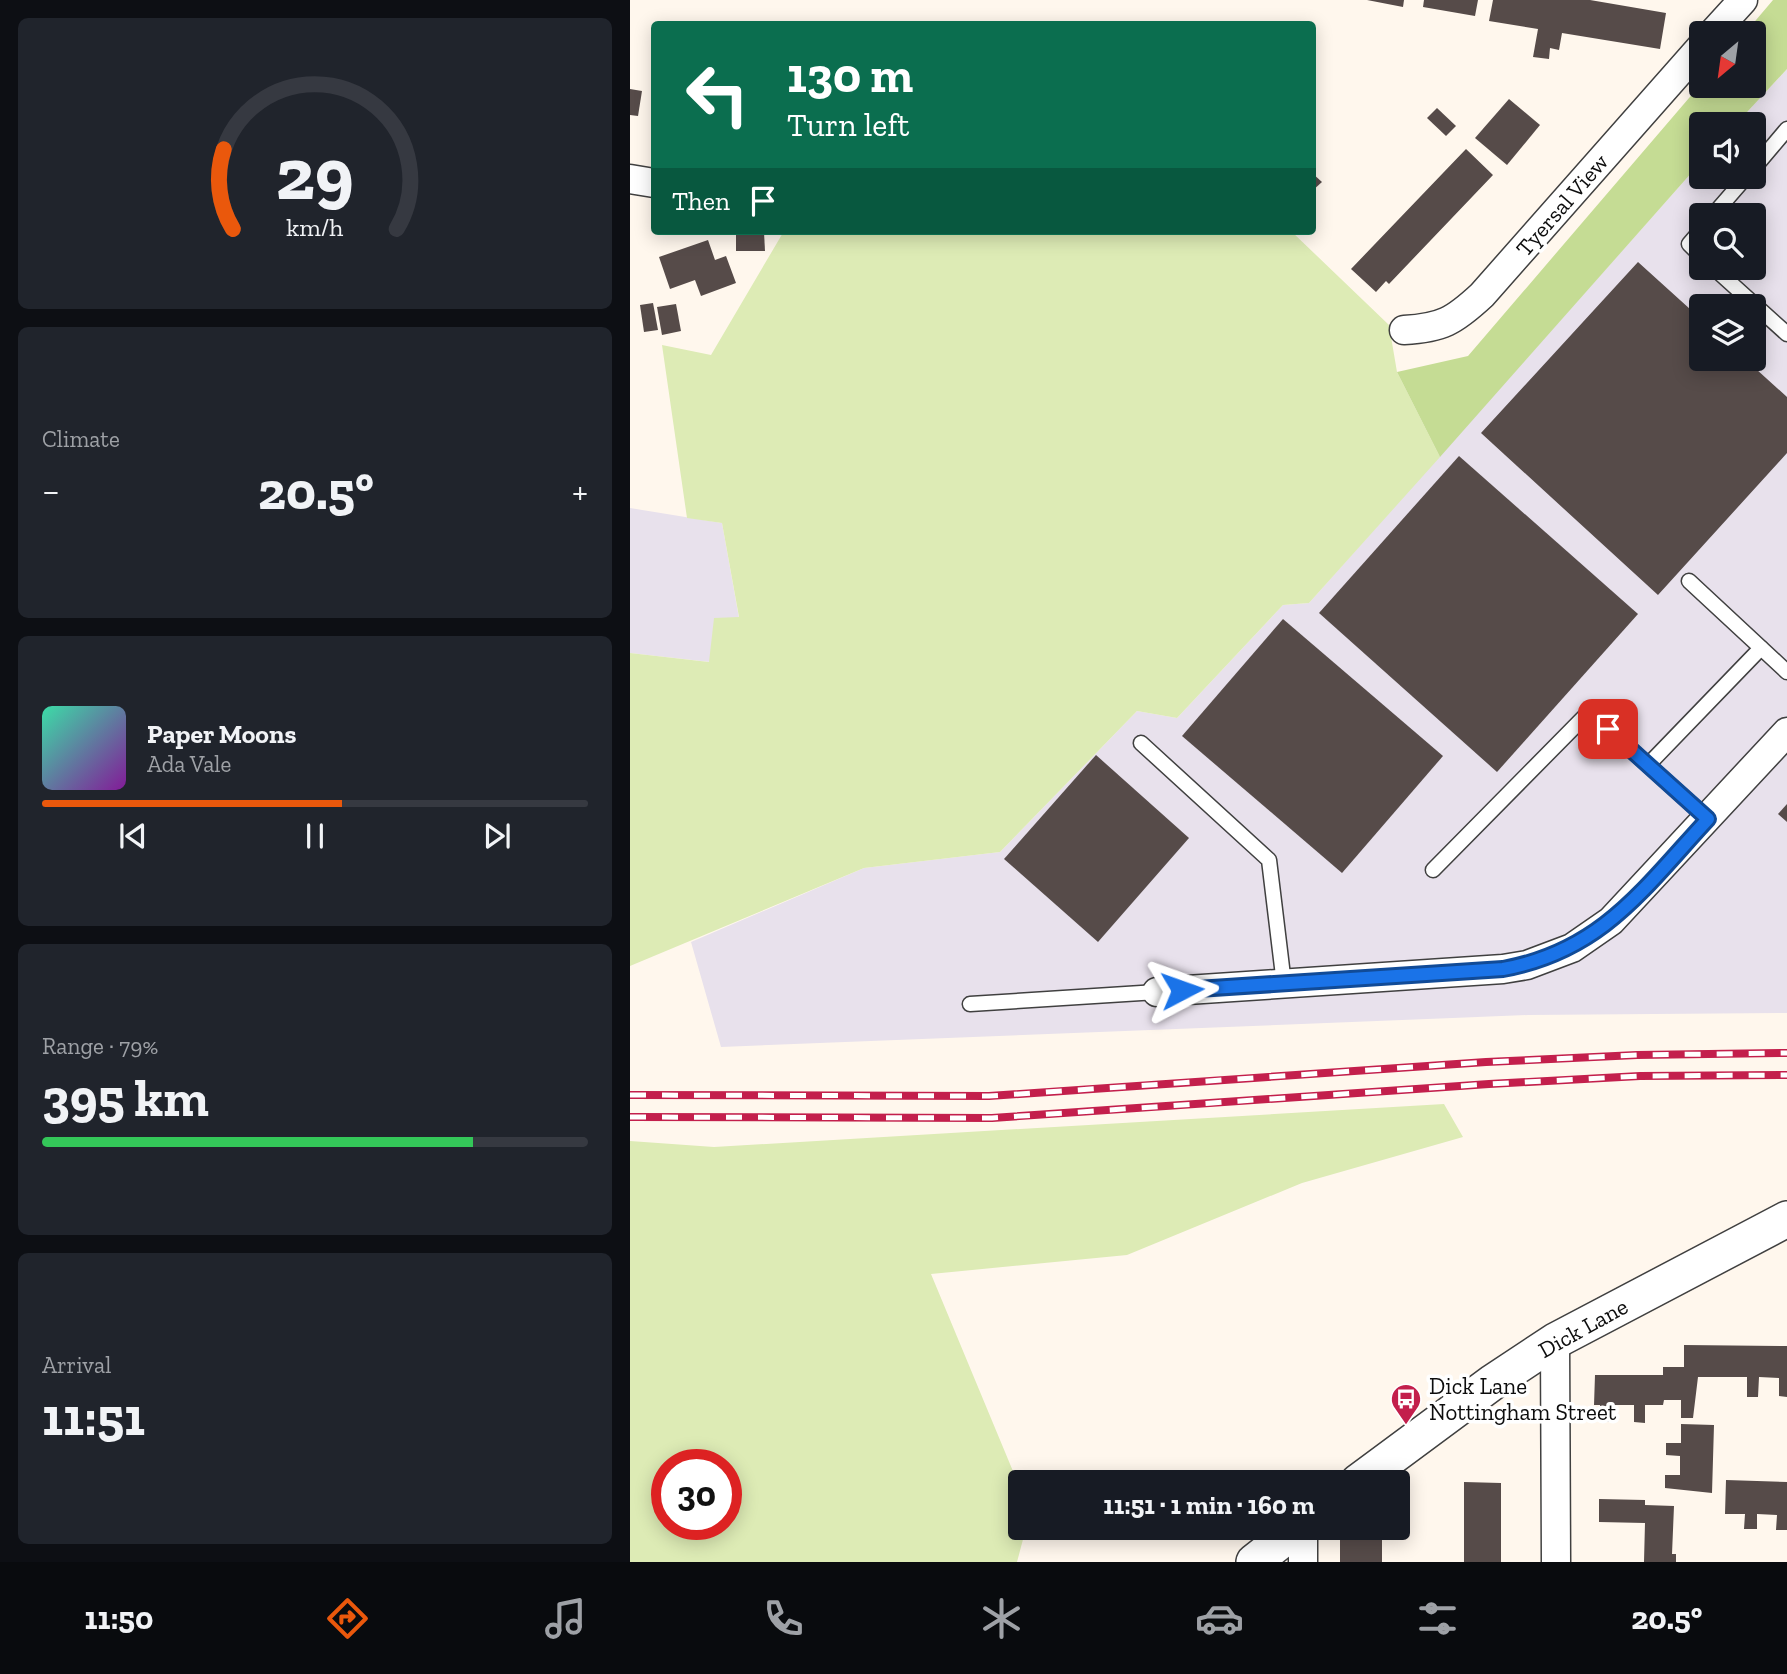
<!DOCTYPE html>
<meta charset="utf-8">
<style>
:root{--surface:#171b24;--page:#20242c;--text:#f1f3f6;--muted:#9ea1a6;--line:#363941;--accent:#ea580c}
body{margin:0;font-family:"Zilla Slab",serif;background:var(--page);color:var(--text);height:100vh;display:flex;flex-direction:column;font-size:26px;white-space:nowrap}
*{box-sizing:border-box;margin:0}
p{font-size:23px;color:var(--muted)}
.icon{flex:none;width:38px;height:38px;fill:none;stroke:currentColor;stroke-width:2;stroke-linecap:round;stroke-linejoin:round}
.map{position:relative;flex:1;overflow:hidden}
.drawer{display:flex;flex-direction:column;gap:18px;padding:18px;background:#0d0f14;width:630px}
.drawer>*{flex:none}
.top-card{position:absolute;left:21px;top:21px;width:665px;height:214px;border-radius:7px;box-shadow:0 4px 18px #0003;background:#0b6e4f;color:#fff;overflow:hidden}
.needle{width:46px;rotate:209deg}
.buttons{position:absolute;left:1059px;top:21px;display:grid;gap:14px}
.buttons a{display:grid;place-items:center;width:77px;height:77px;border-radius:7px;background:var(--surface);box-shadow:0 4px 18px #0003;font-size:35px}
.speed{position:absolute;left:21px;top:1449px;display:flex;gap:14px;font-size:35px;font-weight:700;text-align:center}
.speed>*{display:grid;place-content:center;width:91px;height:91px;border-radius:50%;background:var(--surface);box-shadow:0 4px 18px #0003;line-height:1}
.speed .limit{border:10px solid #d22;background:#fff;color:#111}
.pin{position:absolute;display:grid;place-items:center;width:60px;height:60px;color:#fff;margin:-30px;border-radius:14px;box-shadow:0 4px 10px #0006}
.me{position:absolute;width:77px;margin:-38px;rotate:86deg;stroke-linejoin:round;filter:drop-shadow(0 0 5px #0008)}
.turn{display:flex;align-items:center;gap:24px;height:147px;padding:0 21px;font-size:32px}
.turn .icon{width:91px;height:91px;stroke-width:2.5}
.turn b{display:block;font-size:49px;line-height:60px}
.then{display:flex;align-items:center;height:66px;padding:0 21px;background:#0003;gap:14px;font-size:26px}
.big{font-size:52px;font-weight:700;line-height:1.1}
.drawer .widget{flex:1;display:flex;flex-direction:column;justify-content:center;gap:10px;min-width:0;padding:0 24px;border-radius:10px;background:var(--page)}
.drawer .dial{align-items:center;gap:0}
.dial svg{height:182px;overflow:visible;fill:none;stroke:var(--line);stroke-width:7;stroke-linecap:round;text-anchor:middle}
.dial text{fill:var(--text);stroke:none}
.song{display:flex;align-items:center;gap:21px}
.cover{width:84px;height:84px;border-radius:10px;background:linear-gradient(135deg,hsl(160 70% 55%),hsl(290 70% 35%))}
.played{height:7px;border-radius:4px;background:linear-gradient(90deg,var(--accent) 55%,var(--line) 55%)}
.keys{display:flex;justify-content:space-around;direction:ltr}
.heat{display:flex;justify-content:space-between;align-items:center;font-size:38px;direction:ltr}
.charge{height:10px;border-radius:5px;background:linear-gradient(90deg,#34c759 79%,var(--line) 0)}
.trip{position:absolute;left:378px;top:1470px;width:402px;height:70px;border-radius:7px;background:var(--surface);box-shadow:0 4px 18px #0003;font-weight:700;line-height:70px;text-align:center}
.dock{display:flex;height:112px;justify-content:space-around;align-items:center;background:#090b0e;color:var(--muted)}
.dock .icon{width:49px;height:49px}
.dock .current{color:var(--accent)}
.dock b{font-size:32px;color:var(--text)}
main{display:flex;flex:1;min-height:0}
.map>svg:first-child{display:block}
.industrial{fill:#e8e1ec;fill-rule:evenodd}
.green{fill:#ddebb5;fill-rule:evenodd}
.forest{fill:#c5dc94}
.building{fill:#564b49}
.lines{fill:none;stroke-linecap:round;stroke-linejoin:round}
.service-casing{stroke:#404040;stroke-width:17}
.minor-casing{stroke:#404040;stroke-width:31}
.tertiary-casing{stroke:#404040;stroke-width:38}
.service{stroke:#fff;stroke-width:14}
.minor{stroke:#fff;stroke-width:28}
.tertiary{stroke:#fff;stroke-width:35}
.rail-casing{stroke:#c31f4c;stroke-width:8}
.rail{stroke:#fff;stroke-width:5;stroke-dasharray:16;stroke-linecap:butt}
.route-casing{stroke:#114b97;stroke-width:18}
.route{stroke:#1a73e8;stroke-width:12}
.labels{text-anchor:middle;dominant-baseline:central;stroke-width:7;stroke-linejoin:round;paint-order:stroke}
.street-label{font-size:23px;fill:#0d0d0d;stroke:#fff}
.poi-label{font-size:23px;fill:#0d0d0d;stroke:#fff;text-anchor:start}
</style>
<main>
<section class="drawer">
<div class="widget dial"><svg viewBox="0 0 100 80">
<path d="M14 69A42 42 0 1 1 86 69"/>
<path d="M14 69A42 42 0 0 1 10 34" stroke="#ea580c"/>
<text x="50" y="56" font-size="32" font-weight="700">29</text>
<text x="50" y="72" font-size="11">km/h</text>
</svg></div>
<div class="widget"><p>Climate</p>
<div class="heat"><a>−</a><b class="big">20.5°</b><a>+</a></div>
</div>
<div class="widget">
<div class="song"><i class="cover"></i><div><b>Paper Moons</b><p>Ada Vale</p></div></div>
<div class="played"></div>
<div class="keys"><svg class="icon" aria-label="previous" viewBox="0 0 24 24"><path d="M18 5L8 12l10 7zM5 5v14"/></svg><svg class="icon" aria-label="pause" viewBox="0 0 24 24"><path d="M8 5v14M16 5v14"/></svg><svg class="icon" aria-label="next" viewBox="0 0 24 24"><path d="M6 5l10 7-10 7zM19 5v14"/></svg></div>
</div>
<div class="widget"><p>Range · 79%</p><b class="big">395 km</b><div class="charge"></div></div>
<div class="widget"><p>Arrival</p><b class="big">11:51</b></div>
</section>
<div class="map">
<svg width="1157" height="1562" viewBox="0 0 1157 1562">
<rect width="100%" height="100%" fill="#fff7ed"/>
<g class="industrial">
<path d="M1157 69V1013L898 1015 91 1047 61 942 234 868 370 852 507 711 547 718 653 605 679 603 1071 162V177H1124V124H1106ZM1071 215H1124V268H1071ZM1071 306H1124V359H1071Z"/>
<polygon points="0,508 92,523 109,618 80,662 0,653"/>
</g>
<g class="green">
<polygon points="154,231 661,231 759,325 767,372 810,457 679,603 653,605 547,718 507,711 370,852 234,868 0,966 0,653 79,662 84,618 109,617 92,523 57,518 32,345 81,355"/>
<path d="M814 1104 833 1137 672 1183 497 1255 301 1274 390 1488V1528H396L387 1562H0V1141L84 1147ZM37 1465H96V1524H37Z"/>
</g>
<polygon class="forest" points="1143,0 1157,0 1157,69 1106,124 1071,124 1071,162 810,457 767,372 838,356 1071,84 1124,86 1124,33 1115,33"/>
<g class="building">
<polygon points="737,0 774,0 773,7"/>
<polygon points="794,0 848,0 845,16 793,7"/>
<polygon points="863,0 960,0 1036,13 1030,49 932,33 929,50 920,48 919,59 903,57 908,29 859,21"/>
<polygon points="0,89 12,91 8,116 0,115"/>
<polygon points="879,99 910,125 877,165 845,138"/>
<polygon points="807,108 826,126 816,136 797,118"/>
<polygon points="836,149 863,175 759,284 756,281 746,292 721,269"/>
<polygon points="682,173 692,182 682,191"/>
<polygon points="134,232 135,251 106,251 106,233"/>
<polygon points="78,240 85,260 96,256 106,283 71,296 65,280 40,289 29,257"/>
<polygon points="1008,262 1071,319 1071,359 1115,359 1157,397 1157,453 1028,595 851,433"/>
<polygon points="23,303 28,330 14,332 10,305"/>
<polygon points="46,304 51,331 32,335 27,307"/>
<polygon points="829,456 1008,614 867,772 689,613"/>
<polygon points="653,619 813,756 712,873 552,736"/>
<polygon points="466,755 559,838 468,942 374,859"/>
<polygon points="1157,804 1157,822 1148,814"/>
<polygon points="1054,1345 1157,1346 1157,1397 1149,1396 1149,1378 1129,1377 1128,1397 1117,1397 1117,1377 1068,1377 1063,1418 1051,1418 1051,1400 1034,1400 1033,1405 1015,1405 1015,1423 1004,1422 1004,1405 984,1405 984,1422 970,1422 970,1405 964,1405 965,1375 1033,1375 1033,1367 1054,1367"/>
<polygon points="1051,1424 1084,1425 1082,1493 1035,1488 1035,1475 1050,1475 1050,1456 1036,1455 1036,1443 1051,1443"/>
<polygon points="1096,1480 1157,1482 1157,1530 1146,1530 1147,1515 1127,1514 1127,1529 1114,1529 1115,1514 1095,1514"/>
<polygon points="834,1482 871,1483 871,1562 834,1562"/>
<polygon points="969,1499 1015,1500 1015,1505 1044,1506 1042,1554 1046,1554 1046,1562 1014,1562 1015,1523 969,1522"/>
<polygon points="710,1528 768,1528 768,1533 752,1533 752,1562 710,1562"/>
</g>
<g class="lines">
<g class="service-casing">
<g id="service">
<polyline points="1124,168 1157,129"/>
<polyline points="1083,215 1116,177"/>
<polyline points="1071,230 1059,244 1071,256"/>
<polyline points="1084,268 1157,334"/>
<polyline points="1059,581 1157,672"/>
<polyline points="511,743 639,860 654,984"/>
<polyline points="1018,765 1131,648"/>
<polyline points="803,870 959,712 1078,819"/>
<polyline points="340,1004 527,992"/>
</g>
</g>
<g class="minor-casing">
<g id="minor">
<polyline points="1083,33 1113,0"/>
<polyline points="0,179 24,183"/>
<path d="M774 330C812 328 824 321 852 295L1071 47"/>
<polyline points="527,992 873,969 897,965 942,948 981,921 1157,732"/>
<polyline points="925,1341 926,1562"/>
<polyline points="673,1562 673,1528"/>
</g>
</g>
<g class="tertiary-casing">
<g id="tertiary">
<polyline points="728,1482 863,1382 925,1341 1157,1219"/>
<polyline points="624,1562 667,1528"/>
</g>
</g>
<use href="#service" class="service"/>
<use href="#minor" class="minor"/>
<use href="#tertiary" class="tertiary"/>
<g class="rail-casing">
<g id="rail">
<polyline points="0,1095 359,1096 856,1062 1007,1055 1157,1053"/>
<polyline points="0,1117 362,1118 859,1084 1010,1076 1157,1075"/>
</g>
</g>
<use href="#rail" class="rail"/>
</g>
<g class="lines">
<g class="route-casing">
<path id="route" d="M552 990 873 969C972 951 1014 888 1078 819L978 729"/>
</g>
<use href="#route" class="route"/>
</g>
<defs>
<g id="bus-pin" transform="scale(1.575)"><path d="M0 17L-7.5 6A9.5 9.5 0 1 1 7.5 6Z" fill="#c31f4c" stroke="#fff"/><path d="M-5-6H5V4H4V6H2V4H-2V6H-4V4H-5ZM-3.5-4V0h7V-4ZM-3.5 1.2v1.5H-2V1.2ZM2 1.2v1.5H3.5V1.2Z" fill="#fff"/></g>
</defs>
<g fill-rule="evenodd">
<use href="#bus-pin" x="776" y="1399"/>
</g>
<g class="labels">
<g class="street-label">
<text transform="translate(932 205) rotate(-49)">Tyersal View</text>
<text transform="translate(953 1328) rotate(-29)">Dick Lane</text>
</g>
<g class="poi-label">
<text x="799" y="1386">Dick Lane<tspan x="799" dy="26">Nottingham Street</tspan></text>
</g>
</g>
</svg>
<div class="buttons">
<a><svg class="needle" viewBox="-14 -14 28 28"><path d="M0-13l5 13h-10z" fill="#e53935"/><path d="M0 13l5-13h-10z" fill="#9ea1a6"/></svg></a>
<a><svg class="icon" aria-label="sound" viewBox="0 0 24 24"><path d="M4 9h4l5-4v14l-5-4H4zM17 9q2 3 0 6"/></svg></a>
<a><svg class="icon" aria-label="search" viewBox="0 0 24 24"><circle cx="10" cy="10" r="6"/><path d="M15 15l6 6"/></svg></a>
<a><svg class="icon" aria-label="layers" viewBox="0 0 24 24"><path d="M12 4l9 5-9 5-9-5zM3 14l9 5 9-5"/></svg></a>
</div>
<div class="speed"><div class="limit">30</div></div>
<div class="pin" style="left:978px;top:729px;background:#d93025"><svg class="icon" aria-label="arrive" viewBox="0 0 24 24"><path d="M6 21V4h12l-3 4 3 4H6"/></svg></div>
<svg class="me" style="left:552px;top:990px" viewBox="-20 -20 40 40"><path d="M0-17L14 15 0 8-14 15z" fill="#1a73e8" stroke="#fff" stroke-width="4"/></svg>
<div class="trip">11:51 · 1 min · 160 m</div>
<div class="top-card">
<div class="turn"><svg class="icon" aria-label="left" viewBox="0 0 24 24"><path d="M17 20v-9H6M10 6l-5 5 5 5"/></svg><div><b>130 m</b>Turn left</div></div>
<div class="then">Then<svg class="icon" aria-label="arrive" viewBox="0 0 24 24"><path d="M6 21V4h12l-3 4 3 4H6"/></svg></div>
</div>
</div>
</main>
<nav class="dock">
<b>11:50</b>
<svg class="icon current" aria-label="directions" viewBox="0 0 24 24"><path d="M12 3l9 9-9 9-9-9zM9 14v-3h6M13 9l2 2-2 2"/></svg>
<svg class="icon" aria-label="music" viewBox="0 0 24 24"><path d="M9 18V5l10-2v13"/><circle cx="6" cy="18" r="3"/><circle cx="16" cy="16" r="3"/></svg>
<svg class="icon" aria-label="phone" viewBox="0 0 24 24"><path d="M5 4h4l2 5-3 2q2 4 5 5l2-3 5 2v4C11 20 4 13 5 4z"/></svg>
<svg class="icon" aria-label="climate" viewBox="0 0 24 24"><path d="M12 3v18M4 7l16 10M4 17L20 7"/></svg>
<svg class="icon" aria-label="car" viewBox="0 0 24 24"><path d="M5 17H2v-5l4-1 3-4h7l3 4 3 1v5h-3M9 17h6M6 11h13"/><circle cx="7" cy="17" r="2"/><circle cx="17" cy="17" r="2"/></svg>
<svg class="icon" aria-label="filters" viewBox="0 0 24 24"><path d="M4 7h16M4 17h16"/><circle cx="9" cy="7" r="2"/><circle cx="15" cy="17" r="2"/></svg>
<b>20.5°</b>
</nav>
